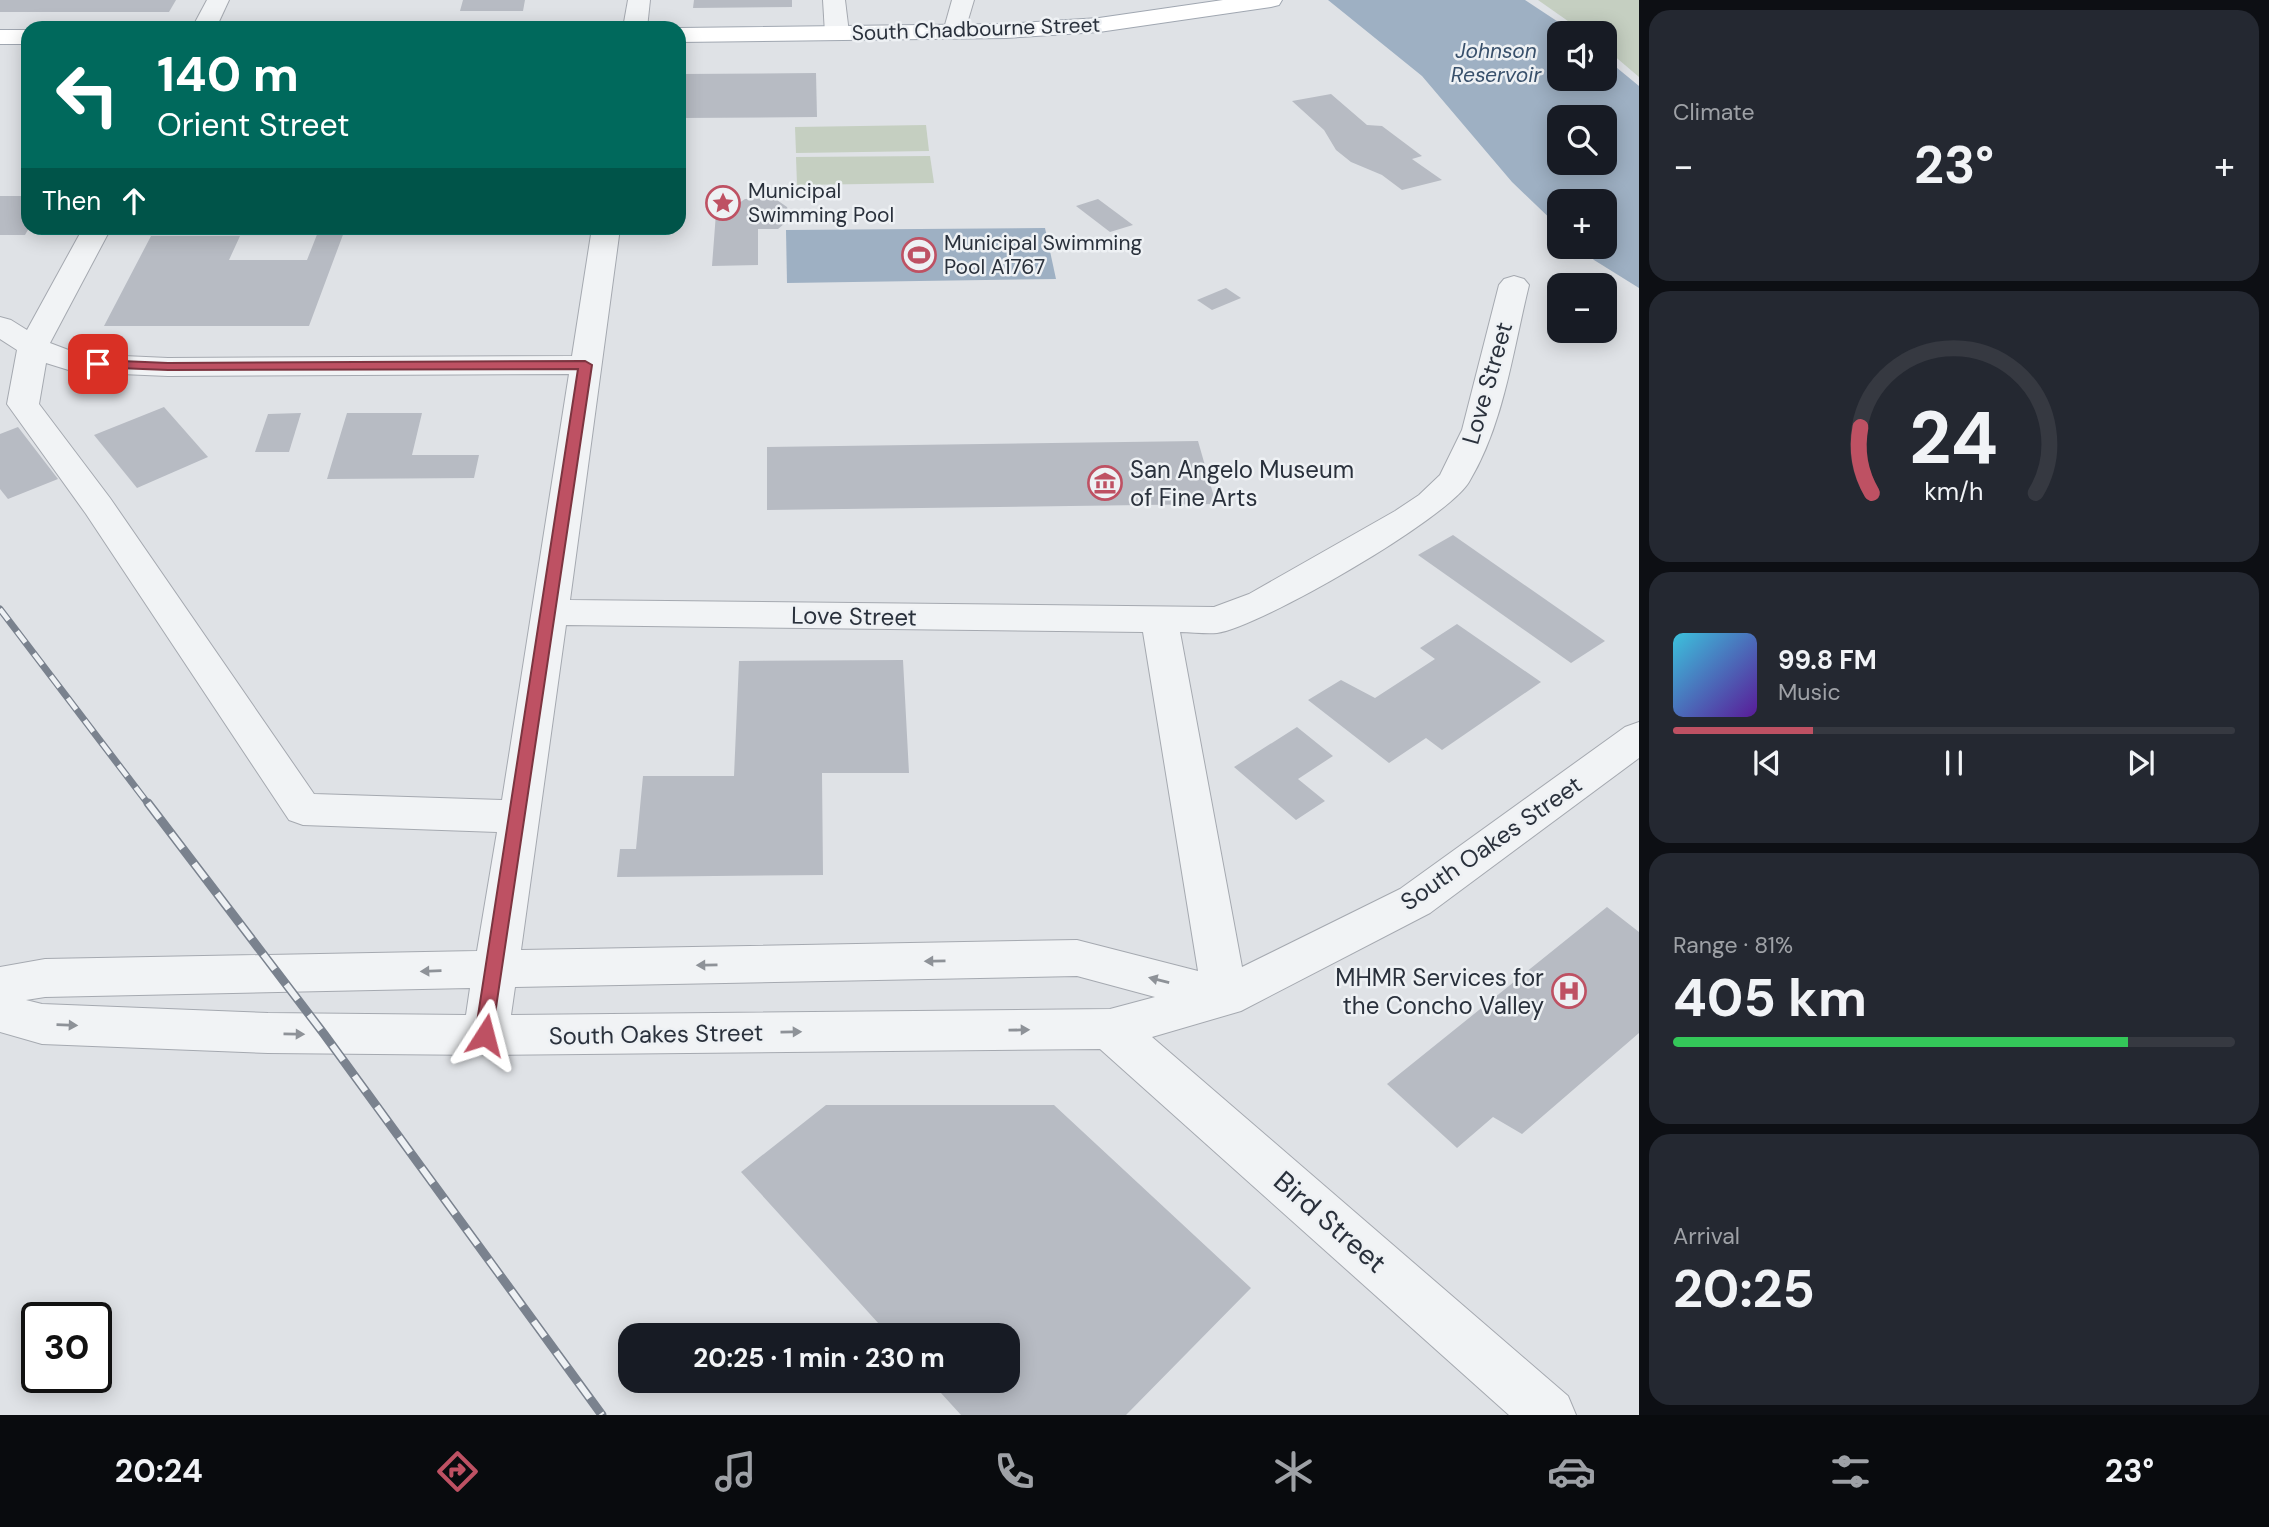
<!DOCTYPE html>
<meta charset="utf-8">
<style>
:root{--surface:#171b24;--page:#242831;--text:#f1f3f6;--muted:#9ea1a6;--line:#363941;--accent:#be5163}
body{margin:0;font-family:"DM Sans",sans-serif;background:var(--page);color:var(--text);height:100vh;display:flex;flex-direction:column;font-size:26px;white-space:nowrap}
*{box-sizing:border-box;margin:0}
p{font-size:23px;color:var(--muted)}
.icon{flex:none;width:38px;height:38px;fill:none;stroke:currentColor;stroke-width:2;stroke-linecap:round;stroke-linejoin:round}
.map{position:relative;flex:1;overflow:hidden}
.side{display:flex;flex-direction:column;gap:10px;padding:10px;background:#0d0f14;width:630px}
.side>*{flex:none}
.banner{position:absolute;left:21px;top:21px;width:665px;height:214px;border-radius:21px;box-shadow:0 4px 18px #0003;background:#00695c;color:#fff;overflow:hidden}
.controls{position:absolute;left:1547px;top:21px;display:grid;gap:14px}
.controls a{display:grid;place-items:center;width:70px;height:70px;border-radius:14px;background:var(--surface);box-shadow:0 4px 18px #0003;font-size:35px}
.speed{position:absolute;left:21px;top:1302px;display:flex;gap:14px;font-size:35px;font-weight:700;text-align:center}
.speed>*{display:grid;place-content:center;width:91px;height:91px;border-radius:50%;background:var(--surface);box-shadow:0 4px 18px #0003;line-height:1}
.speed .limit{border:4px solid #111;border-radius:10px;background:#fff;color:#111}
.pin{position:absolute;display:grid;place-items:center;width:60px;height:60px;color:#fff;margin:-30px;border-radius:14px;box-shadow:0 4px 10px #0006}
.me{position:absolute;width:77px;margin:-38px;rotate:9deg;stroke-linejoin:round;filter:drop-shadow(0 0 5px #0008)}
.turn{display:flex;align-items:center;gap:24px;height:147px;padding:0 21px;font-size:32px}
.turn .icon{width:91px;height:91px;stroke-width:2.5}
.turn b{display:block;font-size:49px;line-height:60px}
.then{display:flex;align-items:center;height:66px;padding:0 21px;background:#0003;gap:14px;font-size:26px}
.big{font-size:52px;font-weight:700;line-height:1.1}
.side .tile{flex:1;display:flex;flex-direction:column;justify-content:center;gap:10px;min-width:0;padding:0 24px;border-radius:21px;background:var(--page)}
.side .dial{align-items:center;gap:0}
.dial svg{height:182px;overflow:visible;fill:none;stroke:var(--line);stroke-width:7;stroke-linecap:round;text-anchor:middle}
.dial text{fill:var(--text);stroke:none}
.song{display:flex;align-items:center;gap:21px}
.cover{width:84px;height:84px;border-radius:10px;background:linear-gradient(135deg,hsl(190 70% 55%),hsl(270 70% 35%))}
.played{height:7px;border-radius:4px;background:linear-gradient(90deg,var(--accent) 25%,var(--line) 25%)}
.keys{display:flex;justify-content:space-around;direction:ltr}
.heat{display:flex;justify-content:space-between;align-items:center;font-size:38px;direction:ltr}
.charge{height:10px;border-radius:5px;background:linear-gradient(90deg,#34c759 81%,var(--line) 0)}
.trip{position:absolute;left:618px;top:1323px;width:402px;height:70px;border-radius:21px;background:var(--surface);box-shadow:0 4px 18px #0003;font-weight:700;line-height:70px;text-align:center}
.menu{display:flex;height:112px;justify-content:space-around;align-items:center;background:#090b0e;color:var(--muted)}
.menu .icon{width:49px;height:49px}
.menu .selected{color:var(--accent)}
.menu b{font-size:32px;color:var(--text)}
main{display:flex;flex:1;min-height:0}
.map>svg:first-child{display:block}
.green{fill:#c5cfc1}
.water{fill:#9eb0c3;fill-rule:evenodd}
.building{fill:#b7bbc3}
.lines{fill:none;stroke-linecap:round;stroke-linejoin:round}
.minor-casing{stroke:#a5a9b0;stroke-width:2}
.major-casing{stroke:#a0a7b1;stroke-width:2}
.minor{fill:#f1f3f5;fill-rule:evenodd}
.major{fill:#fff;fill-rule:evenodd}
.rail-far1-casing{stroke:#7a828e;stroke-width:7}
.rail-casing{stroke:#7a828e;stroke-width:9}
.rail-far1{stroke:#eef1f4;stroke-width:4.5;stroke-dasharray:14;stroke-linecap:butt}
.rail{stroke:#eef1f4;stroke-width:6;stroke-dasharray:19;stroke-linecap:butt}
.oneway{fill:#8e9298}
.route{fill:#be5163;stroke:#7c3540;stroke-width:2}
.labels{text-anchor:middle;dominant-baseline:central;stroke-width:5;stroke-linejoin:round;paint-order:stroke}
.far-street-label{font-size:21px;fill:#2a313c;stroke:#eef1f4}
.far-water-label{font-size:21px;font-style:italic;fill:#38506b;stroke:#eef1f4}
.far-poi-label{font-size:21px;fill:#2a313c;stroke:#eef1f4;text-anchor:start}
.street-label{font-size:24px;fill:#2a313c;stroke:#eef1f4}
.poi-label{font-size:24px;fill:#2a313c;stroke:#eef1f4;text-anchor:start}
.near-street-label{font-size:28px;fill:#2a313c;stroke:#eef1f4}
</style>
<main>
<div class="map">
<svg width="1639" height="1415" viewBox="0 0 1639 1415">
<rect width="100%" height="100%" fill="#dfe2e6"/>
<g class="green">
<polygon points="1538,0 1639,0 1639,77 1605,48 1605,33 1585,33"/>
<polygon points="926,125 929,151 796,153 795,127"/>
<polygon points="930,156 934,183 797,185 796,157"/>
</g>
<g class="water">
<path d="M1328 0H1525L1575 33H1559V79H1605V58L1639 86V288L1594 260 1581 247H1605V201H1559V227L1512 182 1422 76ZM1559 117H1605V163H1559Z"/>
<polygon points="1045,228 1056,279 787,283 786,230"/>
</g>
<g class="building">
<polygon points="0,0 176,0 169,12 0,12"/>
<polygon points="463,0 525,0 523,11 460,11"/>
<polygon points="694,0 792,0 792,7 693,8"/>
<polygon points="816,73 817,117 679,118 681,74"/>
<polygon points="1331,94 1367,125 1382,126 1422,156 1412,159 1442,180 1402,190 1382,175 1351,162 1336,150 1324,130 1292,101"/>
<polygon points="0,196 28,196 29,228 25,235 0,235"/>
<polygon points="774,198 787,207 791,218 778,229 758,229 758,265 712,266 716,213 730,212 730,209 745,199"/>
<polygon points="1098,199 1133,225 1110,232 1076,206"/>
<polygon points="318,232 344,232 309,326 104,326 151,236 240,236 229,260 307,260"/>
<polygon points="1226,288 1241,298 1212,310 1197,300"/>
<polygon points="164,407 208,457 137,488 94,435"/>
<polygon points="301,413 289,452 255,452 268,414"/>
<polygon points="347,413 422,413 412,455 479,455 474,478 327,479"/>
<polygon points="18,427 58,479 8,499 0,489 0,434"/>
<polygon points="1198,441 1216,504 767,510 767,447"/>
<polygon points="1453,535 1605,641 1571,663 1418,555"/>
<polygon points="1457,624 1541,682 1442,750 1426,738 1389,763 1308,700 1341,680 1375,698 1435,659 1420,648"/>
<polygon points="903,660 909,773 822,773 823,875 617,877 620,849 636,849 643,776 734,776 739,661"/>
<polygon points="1297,727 1333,756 1298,779 1325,801 1296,820 1234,767"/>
<polygon points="1607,907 1639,932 1639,1033 1522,1134 1493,1117 1457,1148 1387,1084"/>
<polygon points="826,1105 1054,1105 1251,1288 1126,1415 961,1415 930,1381 1008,1381 1008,1335 889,1335 741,1172"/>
</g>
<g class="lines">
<g class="minor-casing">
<g id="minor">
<polygon points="207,0 229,0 216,28 192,28"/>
<polygon points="628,0 650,0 647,28 623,28"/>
<polygon points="823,0 845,0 849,33 845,38 829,38 825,33"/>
<polygon points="952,0 974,0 963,37 947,37 943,32"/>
<path d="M83 228H111L50 343 79 354 168 358 572 356 592 228H620L570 600 1214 607 1249 594 1395 511 1419 495 1440 475 1462 430 1499 285 1504 279 1514 276 1524 279 1529 285C1513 350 1504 424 1469 482 1447 519 1260 627 1217 633 1205 634 1192 632 1180 632L1242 967 1400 889 1625 727 1639 722V758L1430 913 1241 1011 1152 1037 1568 1396 1576 1415H1509L1100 1049 485 1055 268 1053 42 1044 0 1032V967L45 959 477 951 497 832 303 825 289 820 86 514 7 404 17 350 0 339V317L11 320 27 330ZM46 363 75 372 168 376 569 374 502 800 314 794 110 498 39 404ZM566 625 1143 632 1198 971 1077 940 521 950ZM1077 976 1155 997 1110 1009 511 1015 515 987ZM470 988 466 1015 268 1013 42 1004 26 1000 45 997Z"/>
</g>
</g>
<g class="major-casing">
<g id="major">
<polygon points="1223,0 1282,0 1279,5 1271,7 1099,32 1006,38 679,42 679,28 1006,24 1099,18"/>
<rect x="0" y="30" width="28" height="14"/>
</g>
</g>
<use href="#minor" class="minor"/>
<use href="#major" class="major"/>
<g class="rail-far1-casing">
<polyline id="rail-far1" points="0,609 149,805"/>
</g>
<g class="rail-casing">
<polyline id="rail" points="148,803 324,1034 602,1415"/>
</g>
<use href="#rail-far1" class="rail-far1"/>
<use href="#rail" class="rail"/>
</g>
<defs><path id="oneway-solid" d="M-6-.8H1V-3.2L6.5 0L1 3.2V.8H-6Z" transform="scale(1.75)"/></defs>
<g class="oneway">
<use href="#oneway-solid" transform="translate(935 961) rotate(179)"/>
<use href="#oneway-solid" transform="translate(707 965) rotate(179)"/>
<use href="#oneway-solid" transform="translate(431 971) rotate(178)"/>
<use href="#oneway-solid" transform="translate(1159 980) rotate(-166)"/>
<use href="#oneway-solid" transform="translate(67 1025) rotate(2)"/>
<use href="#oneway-solid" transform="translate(1019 1030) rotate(-1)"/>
<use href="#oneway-solid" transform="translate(791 1032) rotate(-1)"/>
<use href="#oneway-solid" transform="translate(294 1034) rotate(1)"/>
</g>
<polygon class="route" points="98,360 168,363 585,361 592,365 491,1041 485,1044 478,1041 475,1035 578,369 168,370 93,367 91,364"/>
<defs>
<g id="sight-ring" transform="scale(1.75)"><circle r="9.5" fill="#eef1f4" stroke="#be5163" stroke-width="1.5"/><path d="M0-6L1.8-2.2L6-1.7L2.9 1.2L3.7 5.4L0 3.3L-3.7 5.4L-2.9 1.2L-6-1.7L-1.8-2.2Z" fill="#be5163"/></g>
<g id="stadium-ring" transform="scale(1.75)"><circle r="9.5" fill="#eef1f4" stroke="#be5163" stroke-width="1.5"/><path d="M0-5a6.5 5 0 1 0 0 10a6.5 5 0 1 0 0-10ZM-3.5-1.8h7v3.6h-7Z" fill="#be5163"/></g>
<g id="museum-ring" transform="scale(1.75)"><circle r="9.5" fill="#eef1f4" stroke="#be5163" stroke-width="1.5"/><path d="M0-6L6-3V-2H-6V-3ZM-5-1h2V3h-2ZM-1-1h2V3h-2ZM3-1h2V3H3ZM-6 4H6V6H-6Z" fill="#be5163"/></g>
<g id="hospital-ring" transform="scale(1.75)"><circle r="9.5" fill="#eef1f4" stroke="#be5163" stroke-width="1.5"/><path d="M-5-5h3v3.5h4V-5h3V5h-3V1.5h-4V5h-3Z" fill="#be5163"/></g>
</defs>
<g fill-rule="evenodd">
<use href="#sight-ring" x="723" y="203"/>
<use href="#stadium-ring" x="919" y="255"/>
<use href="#museum-ring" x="1105" y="483"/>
<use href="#hospital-ring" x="1569" y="991"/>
</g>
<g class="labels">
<g class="far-street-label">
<text transform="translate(976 29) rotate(-2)">South Chadbourne Street</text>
</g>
<g class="far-water-label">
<text x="1496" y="51">Johnson<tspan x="1496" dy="24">Reservoir</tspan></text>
</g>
<g class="far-poi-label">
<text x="748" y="191">Municipal<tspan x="748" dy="24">Swimming Pool</tspan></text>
<text x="944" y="243">Municipal Swimming<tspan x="944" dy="24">Pool A1767</tspan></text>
</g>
<g class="street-label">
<text transform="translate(1487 383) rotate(-74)">Love Street</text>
<text transform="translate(854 616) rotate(1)">Love Street</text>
<text transform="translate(1491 843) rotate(-35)">South Oakes Street</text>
<text transform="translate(656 1034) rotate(-1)">South Oakes Street</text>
</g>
<g class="poi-label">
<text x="1130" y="469">San Angelo Museum<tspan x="1130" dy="28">of Fine Arts</tspan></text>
<text x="1544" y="977" text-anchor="end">MHMR Services for<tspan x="1544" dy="28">the Concho Valley</tspan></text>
</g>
<g class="near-street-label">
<text transform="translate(1330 1222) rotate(41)">Bird Street</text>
</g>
</g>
</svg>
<div class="controls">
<a><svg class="icon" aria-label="sound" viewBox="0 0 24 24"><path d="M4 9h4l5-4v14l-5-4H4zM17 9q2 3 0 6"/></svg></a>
<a><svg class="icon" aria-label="search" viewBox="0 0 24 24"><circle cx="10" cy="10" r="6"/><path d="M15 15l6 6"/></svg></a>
<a>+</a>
<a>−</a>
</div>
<div class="speed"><div class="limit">30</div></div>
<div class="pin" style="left:98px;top:364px;background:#d93025"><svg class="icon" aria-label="arrive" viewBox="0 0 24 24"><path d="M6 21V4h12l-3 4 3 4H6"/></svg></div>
<svg class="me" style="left:485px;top:1035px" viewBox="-20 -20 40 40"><path d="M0-17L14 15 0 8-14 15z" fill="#be5163" stroke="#fff" stroke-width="4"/></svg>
<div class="trip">20:25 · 1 min · 230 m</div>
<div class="banner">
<div class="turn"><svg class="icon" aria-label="left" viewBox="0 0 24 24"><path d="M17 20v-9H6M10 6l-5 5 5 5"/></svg><div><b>140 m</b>Orient Street</div></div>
<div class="then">Then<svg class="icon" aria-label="ahead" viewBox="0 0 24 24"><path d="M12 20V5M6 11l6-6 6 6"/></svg></div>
</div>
</div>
<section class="side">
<div class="tile"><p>Climate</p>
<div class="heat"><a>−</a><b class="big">23°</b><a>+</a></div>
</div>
<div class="tile dial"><svg viewBox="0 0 100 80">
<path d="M14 69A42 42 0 1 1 86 69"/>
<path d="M14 69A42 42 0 0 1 9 40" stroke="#be5163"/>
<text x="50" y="56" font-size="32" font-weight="700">24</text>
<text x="50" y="72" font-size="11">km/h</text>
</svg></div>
<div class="tile">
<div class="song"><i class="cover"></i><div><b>99.8 FM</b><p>Music</p></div></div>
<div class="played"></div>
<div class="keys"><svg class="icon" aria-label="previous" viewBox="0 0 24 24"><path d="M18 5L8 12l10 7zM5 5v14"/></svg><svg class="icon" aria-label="pause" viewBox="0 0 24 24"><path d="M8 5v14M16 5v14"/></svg><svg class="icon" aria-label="next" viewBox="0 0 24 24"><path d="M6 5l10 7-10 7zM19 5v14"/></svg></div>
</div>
<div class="tile"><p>Range · 81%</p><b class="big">405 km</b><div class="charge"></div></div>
<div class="tile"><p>Arrival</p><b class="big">20:25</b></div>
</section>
</main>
<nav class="menu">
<b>20:24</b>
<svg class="icon selected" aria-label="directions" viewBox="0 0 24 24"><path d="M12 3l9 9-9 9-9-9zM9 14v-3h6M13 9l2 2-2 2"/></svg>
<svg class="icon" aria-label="music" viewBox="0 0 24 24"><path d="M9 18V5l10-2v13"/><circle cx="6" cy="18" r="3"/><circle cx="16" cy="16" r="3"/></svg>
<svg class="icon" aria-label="phone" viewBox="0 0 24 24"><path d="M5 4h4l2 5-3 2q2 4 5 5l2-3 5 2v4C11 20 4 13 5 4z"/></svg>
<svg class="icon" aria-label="climate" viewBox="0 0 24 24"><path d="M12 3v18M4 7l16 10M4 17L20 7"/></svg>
<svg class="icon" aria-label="car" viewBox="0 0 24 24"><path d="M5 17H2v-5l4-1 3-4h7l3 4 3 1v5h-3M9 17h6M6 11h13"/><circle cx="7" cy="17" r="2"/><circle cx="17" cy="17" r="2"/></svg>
<svg class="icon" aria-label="filters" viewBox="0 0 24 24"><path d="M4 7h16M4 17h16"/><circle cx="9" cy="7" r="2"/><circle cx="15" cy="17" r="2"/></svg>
<b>23°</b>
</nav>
